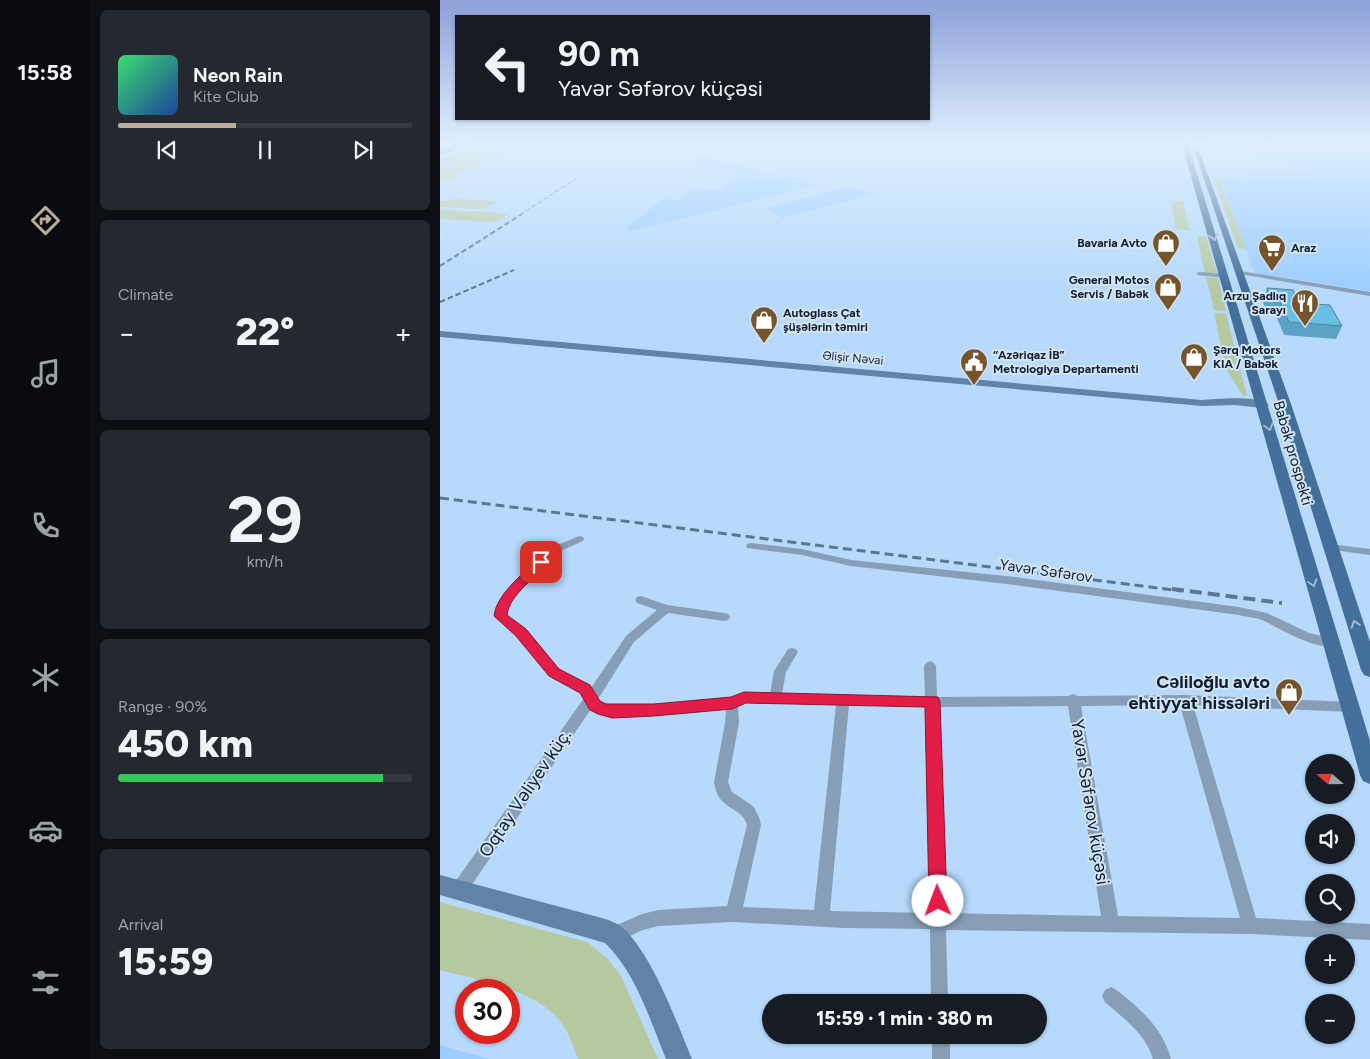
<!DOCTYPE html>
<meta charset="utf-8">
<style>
:root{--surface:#171b24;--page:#242831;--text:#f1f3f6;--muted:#9ea1a6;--line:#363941;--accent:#baac9b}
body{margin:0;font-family:Figtree,sans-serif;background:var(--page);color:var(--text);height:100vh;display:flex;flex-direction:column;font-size:19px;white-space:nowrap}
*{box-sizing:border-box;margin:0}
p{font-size:16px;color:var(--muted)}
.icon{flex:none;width:28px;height:28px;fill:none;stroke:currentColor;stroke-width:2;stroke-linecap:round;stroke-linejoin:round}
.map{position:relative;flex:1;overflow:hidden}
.drawer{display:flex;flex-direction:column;gap:10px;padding:10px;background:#0d0f14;width:350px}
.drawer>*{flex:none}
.top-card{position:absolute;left:15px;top:15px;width:475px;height:105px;border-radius:0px;box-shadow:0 1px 4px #0004;background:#171b24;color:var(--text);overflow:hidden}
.needle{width:32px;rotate:290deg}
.tools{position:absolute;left:865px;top:754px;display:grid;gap:10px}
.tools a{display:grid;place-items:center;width:50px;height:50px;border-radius:50%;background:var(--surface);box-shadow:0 1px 4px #0004;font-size:25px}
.speed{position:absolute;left:15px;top:979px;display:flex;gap:10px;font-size:25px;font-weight:700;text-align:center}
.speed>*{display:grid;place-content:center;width:65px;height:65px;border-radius:50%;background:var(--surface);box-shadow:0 1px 4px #0004;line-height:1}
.speed .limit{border:8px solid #d22;background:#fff;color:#111}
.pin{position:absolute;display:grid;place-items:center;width:42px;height:42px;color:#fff;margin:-21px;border-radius:10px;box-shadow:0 2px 8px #0006}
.me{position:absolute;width:55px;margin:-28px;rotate:358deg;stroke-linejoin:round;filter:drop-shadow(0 0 4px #0008)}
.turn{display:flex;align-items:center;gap:18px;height:105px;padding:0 20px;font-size:22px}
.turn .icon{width:65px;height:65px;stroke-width:2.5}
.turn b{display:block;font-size:35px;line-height:42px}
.big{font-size:38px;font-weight:800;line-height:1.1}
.drawer .widget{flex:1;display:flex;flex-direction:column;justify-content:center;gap:8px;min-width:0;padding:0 18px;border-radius:8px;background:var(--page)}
.drawer .dial{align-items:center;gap:0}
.dial b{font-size:65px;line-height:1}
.song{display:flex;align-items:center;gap:15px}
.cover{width:60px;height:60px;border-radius:8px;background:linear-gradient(135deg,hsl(140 70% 55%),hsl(220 70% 35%))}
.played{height:5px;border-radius:2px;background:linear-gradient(90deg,var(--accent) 40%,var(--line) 40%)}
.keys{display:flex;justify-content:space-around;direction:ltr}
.heat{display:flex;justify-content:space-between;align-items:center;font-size:28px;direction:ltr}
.charge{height:8px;border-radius:4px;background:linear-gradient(90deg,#34c759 90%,var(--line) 0)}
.trip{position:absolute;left:322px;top:994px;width:285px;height:50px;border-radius:25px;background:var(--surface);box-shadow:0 1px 4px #0004;font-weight:800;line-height:50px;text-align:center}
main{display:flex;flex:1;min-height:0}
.dock{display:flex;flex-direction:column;width:90px;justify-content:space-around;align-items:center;background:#090b0e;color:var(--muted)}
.dock .icon{width:35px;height:35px}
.dock .on{color:var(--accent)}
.dock b{font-size:22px;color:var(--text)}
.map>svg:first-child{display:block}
.built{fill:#9bcdff}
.green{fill:#b5c9a0}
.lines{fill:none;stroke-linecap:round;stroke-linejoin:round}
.street{fill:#879eb6;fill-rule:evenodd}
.secondary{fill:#6083a6;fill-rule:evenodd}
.primary{fill:#436f9a;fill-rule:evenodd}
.rail-far3{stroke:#5d768f;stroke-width:1;stroke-dasharray:4.5 2.5;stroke-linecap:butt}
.rail-far2{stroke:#5d768f;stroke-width:2;stroke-dasharray:5.5 3;stroke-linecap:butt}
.rail-far1{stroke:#5d768f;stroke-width:3;stroke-dasharray:9 5;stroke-linecap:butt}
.rail{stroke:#5d768f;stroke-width:4;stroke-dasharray:12 6;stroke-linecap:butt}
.wall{fill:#5aa3c4}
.building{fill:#69bee4;stroke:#4a85a0}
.oneway{stroke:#a0bbd6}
.route{fill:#e11d48;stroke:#92132f}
.labels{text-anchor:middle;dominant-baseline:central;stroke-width:4;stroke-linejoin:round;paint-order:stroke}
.far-poi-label{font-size:12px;font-weight:bold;fill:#0d1d2e;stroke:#d2e4f6;text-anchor:start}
.far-street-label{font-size:12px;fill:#0d1d2e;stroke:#d2e4f6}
.street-label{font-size:15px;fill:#0d1d2e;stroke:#d2e4f6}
.near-poi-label{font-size:18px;font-weight:bold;fill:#0d1d2e;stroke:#d2e4f6;text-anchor:end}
.near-street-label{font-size:18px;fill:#0d1d2e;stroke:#d2e4f6}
</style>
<main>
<nav class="dock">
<b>15:58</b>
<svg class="icon on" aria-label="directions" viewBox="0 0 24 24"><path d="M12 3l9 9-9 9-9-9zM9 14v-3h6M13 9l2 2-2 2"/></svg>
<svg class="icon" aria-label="music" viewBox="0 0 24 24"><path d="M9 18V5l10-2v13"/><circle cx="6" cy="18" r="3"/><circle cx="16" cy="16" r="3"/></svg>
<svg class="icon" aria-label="phone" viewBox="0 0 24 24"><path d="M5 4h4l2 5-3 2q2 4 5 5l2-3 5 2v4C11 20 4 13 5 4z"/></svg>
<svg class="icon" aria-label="climate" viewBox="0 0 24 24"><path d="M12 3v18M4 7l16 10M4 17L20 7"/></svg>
<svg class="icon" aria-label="car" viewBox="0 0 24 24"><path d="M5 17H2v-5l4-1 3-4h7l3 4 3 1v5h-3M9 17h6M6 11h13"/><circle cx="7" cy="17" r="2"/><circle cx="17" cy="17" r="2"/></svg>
<svg class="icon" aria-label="filters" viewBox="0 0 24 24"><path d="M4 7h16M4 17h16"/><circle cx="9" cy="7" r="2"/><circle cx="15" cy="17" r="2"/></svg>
</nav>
<section class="drawer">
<div class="widget">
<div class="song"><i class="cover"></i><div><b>Neon Rain</b><p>Kite Club</p></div></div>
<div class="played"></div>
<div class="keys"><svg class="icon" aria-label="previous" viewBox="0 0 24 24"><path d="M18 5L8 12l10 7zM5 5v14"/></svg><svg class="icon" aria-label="pause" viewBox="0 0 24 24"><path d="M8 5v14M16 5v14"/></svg><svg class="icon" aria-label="next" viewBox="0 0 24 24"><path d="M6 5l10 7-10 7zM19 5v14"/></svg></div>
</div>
<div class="widget"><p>Climate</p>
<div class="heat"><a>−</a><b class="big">22°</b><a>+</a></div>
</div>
<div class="widget dial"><b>29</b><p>km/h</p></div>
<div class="widget"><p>Range · 90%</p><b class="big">450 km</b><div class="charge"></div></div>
<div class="widget"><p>Arrival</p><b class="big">15:59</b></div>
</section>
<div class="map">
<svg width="930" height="1059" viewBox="0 0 930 1059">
<rect width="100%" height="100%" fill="#b6d9fc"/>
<g class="built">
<polygon points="786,141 930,141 930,291 815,273 779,177 809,179 806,170 870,170 869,167 814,157 810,150 789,149"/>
<polygon points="262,157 379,185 189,231 186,229 222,199 239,200 251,189 282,190 302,176 256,164"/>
<polygon points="408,187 436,194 342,218 327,208"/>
<polygon points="0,1045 48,1059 0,1059"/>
</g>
<g class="green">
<polygon points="78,145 5,181 0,180 0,158 27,146"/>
<polygon points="773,177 779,177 806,249 798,248"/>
<polygon points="15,199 59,201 43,209 0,207 0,201"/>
<polygon points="731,201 743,201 750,231 736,229"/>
<polygon points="0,210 49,212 68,215 56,222 0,219"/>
<polygon points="766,236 777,273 765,273 757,237"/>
<polygon points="766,277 778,278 786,311 774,310"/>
<polygon points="774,313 786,314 807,396 803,396 786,369"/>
<path d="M0 902 147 942 166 957 181 976 218 1059H138C134 1047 129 1034 122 1024 100 990 37 980 0 970Z"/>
</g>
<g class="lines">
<g class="street">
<polygon points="801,271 930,292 930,296 799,274 799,272"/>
<polygon points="759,272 785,274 788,276 785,278 757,275 757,273"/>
<path d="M139 536 143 537 144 539 143 541 116 553 73 599 67 607 66 615 85 630 118 670 149 686 151 688 186 636 217 610 197 603 195 600 197 597 201 596 227 605 284 613 288 614 290 617 288 620 284 621 228 613 194 642 158 699 160 701 173 707 291 698 304 693 330 694 334 671 348 649 352 648 356 649 358 652 346 672 342 694 485 697 484 666 486 663 490 661 494 663 496 666 497 697 628 696 633 694 638 696 745 695 910 702 915 703 916 707 915 711 910 712 753 705 816 918 930 924V940L810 934 506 930 508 1002H491L490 929 404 928 293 922 218 926 203 930 174 943 168 941 166 935 168 929 202 914 218 910 287 906 307 825C303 811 290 810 282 801 277 795 275 789 274 782L285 723 286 709 173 717 151 709 25 895 19 898 13 895 11 890 13 885 144 698 141 692 110 676 77 636 54 616 56 606 65 593 108 549ZM305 703 396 705 374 910 303 907 321 825 319 817 313 806 292 792 288 782 299 723 298 706ZM409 705 485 707 489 913 390 911ZM740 705 800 918 678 916 641 706ZM628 706 661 916 505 913 498 707Z"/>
<path d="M311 543 362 549 411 560 575 577 799 607 827 613 869 633 895 639 897 642 895 645C875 651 840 628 822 620 815 617 806 617 799 615L575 585 411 566 362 555 307 548 306 546 307 544Z"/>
<polygon points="890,544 930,549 930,555 886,549 885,547 886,545"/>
<path d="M671 987C679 991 684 996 690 1001 710 1018 724 1034 731 1059H713C706 1034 684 1019 665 1002L662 996 665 990Z"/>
<rect x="492" y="1035" width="18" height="24"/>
</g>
<g class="secondary">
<polygon points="26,141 33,141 0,156 0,152"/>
<path d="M0 331 762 400C776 399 819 395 829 405L823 408 794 405 762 406 0 337Z"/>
<path d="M0 875 158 917C166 919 176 922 183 928 213 956 236 1021 252 1059H226C210 1020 196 973 165 943L0 895Z"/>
</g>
<g class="primary">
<polygon points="741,141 747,141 930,741 930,784 923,781 920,775"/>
<polygon points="754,149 759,150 851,404 930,642 930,677 924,675 921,670 839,404"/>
</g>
<polyline class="rail-far3" points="80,215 140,176"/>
<g class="rail-far2">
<polyline points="0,266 82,214"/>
<polyline points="0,302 74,270"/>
</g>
<polyline class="rail-far1" points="0,498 742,591"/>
<polyline class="rail" points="732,589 842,603"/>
</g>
<g class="wall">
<polygon points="768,141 790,141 789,147 770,146"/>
<polygon points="827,288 859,303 902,326 896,339 844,335 835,313 827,312 823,302"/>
</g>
<polygon class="building" points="827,288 853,290 859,303 890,305 902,326 849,322 839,300 831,299"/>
<defs><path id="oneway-chevron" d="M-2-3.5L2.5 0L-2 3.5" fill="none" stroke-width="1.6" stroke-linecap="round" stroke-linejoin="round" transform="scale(1.25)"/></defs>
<g class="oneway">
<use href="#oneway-chevron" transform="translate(774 237) rotate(73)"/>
<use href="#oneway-chevron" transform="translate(829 427) rotate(74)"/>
<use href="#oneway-chevron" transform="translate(873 583) rotate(72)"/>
<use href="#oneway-chevron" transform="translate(915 624) rotate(-108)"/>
</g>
<linearGradient id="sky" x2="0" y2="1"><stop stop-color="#8da0d8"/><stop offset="0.49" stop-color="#deeefe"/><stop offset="1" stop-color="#deeefe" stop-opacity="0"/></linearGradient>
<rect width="930" height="289" fill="url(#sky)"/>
<path class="route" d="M101 558 107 562C96 579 70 593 67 615L86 629 119 669 150 685 160 701 166 704H214L291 697 304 692 498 697 500 702 507 901 504 907 498 910 492 907 489 901 485 707 306 703 292 709 214 716 172 718 158 714 150 710 140 693 109 676 76 636 54 616C57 593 82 576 97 559Z"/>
<defs>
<g id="shop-pin" transform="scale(1.4375)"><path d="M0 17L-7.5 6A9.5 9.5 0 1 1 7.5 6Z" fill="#77552c" stroke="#d2e4f6"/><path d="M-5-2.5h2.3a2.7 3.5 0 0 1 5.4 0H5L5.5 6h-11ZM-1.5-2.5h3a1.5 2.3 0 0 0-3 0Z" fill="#fff"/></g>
<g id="supermarket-pin" transform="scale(1.4375)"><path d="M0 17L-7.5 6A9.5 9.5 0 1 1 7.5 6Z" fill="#77552c" stroke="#d2e4f6"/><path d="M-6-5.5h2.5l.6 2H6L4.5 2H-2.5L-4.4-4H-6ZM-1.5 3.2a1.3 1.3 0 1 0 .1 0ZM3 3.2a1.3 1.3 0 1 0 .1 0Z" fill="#fff"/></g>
<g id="restaurant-pin" transform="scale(1.4375)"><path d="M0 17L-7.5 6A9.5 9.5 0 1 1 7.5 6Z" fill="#77552c" stroke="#d2e4f6"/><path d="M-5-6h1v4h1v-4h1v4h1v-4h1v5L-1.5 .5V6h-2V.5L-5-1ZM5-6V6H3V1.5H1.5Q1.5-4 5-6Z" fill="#fff"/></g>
<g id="civic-pin" transform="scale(1.4375)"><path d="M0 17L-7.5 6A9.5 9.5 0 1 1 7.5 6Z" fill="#77552c" stroke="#d2e4f6"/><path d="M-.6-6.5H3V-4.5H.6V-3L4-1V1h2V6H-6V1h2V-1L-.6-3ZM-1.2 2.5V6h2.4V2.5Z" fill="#fff"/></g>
</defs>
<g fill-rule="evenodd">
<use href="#shop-pin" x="726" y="243"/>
<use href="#supermarket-pin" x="832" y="248"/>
<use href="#shop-pin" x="728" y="287"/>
<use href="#restaurant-pin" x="865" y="303"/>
<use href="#shop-pin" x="324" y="320"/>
<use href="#shop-pin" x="754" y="357"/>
<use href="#civic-pin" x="534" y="362"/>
<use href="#shop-pin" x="849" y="692"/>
</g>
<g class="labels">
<g class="far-poi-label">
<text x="707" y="243" text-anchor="end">Bavaria Avto</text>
<text x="851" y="248">Araz</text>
<text x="709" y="280" text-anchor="end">General Motos<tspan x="709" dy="14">Servis / Babək</tspan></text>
<text x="846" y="296" text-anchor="end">Arzu Şadlıq<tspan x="846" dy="14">Sarayı</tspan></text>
<text x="343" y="313">Autoglass Çat<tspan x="343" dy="14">şüşələrin təmiri</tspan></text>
<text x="773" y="350">Şərq Motors<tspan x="773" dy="14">KIA / Babək</tspan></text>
<text x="553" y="355">“Azəriqaz İB”<tspan x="553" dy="14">Metrologiya Departamenti</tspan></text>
</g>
<g class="far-street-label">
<text transform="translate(413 358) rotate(5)">Əlişir Nəvai</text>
</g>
<g class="street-label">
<text transform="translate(853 453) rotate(74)">Babək prospekti</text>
<text transform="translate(606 571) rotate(8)">Yavər Səfərov</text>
</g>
<g class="near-poi-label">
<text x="830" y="682">Cəliloğlu avto<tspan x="830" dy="21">ehtiyyat hissələri</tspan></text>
</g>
<g class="near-street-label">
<text transform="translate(85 793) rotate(-56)">Oqtay Vəliyev küç.</text>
<text transform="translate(650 802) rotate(81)">Yavər Səfərov küçəsi</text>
</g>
</g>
</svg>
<div class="tools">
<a><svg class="needle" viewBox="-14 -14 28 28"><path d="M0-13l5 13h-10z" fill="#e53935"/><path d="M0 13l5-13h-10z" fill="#9ea1a6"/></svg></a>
<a><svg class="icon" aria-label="sound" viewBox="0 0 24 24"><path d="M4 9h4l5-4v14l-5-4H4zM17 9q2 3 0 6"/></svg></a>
<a><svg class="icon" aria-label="search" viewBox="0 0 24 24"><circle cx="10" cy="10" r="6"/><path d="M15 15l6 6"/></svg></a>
<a>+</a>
<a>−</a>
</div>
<div class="speed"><div class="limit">30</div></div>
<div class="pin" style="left:101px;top:562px;background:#d93025"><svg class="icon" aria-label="arrive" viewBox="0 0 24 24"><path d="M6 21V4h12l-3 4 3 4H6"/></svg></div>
<svg class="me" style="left:498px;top:901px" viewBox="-20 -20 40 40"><circle r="19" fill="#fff"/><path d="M0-13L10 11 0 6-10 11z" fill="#e11d48"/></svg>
<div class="trip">15:59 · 1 min · 380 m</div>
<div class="top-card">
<div class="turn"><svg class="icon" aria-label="left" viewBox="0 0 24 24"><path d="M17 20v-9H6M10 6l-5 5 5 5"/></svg><div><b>90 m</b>Yavər Səfərov küçəsi</div></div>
</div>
</div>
</main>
